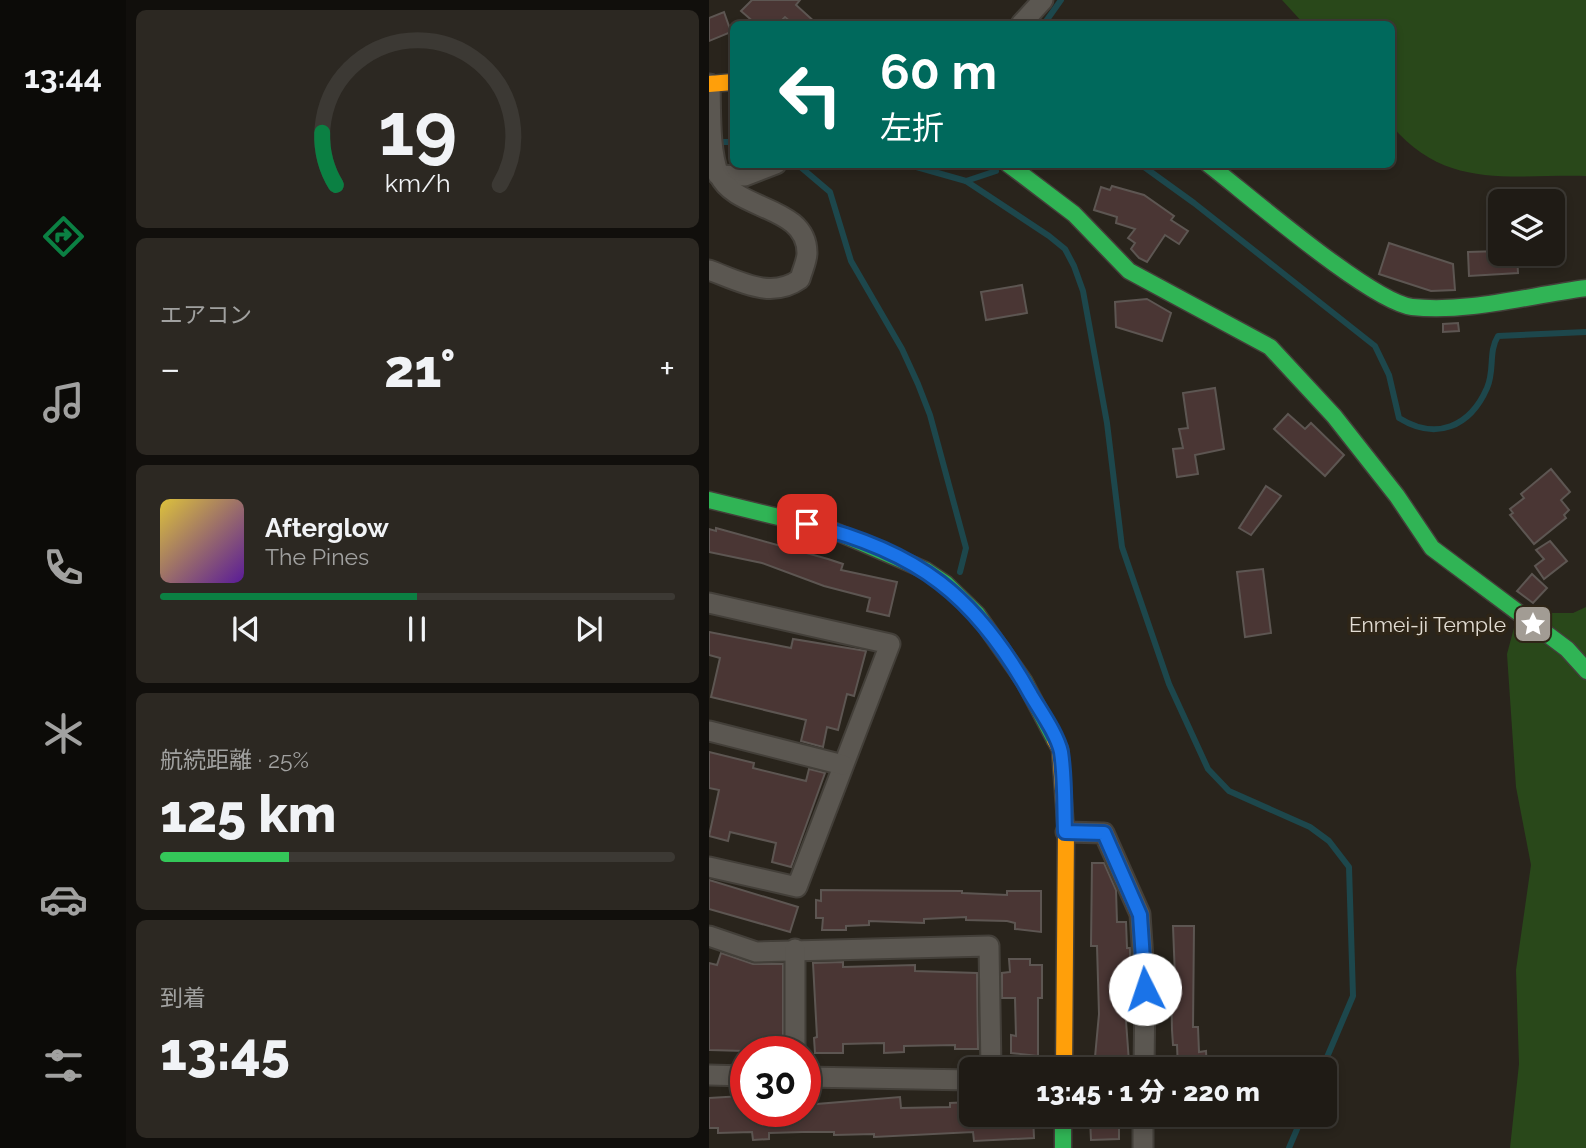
<!DOCTYPE html>
<html lang="ja">
<meta charset="utf-8">
<style>
:root{--surface:#1f1b15;--page:#2c2822;--text:#f1f3f6;--muted:#a1a1a0;--line:#3c3934;--accent:#0b8043}
body{margin:0;font-family:Raleway,"Noto Sans JP",sans-serif;background:var(--page);color:var(--text);height:100vh;display:flex;flex-direction:column;font-size:26px;white-space:nowrap}
*{box-sizing:border-box;margin:0}
p{font-size:23px;color:var(--muted)}
.icon{flex:none;width:38px;height:38px;fill:none;stroke:currentColor;stroke-width:2;stroke-linecap:round;stroke-linejoin:round}
.map{position:relative;flex:1;overflow:hidden}
.details{display:flex;flex-direction:column;gap:10px;padding:10px;background:#110f0c;width:583px}
.details>*{flex:none}
.top-card{position:absolute;left:21px;top:21px;width:665px;height:147px;border-radius:10px;box-shadow:0 4px 10px #0003,0 0 0 2px var(--line);background:#00695c;color:#fff;overflow:hidden}
.tools{position:absolute;left:779px;top:189px;display:grid;gap:14px}
.tools a{display:grid;place-items:center;width:77px;height:77px;border-radius:10px;background:var(--surface);box-shadow:0 4px 10px #0003,0 0 0 2px var(--line);font-size:35px}
.speed{position:absolute;left:21px;top:1036px;display:flex;gap:14px;font-size:35px;font-weight:700;text-align:center}
.speed>*{display:grid;place-content:center;width:91px;height:91px;border-radius:50%;background:var(--surface);box-shadow:0 4px 10px #0003,0 0 0 2px var(--line);line-height:1}
.speed .limit{border:10px solid #d22;background:#fff;color:#111}
.pin{position:absolute;display:grid;place-items:center;width:60px;height:60px;color:#fff;margin:-30px;border-radius:14px;box-shadow:0 4px 10px #0006}
.me{position:absolute;width:77px;margin:-38px;rotate:356deg;stroke-linejoin:round;filter:drop-shadow(0 0 5px #0008)}
.turn{display:flex;align-items:center;gap:24px;height:147px;padding:0 35px;font-size:32px}
.turn .icon{width:91px;height:91px;stroke-width:2.5}
.turn b{display:block;font-size:49px;line-height:60px}
.big{font-size:52px;font-weight:800;line-height:1.1}
.details .tile{flex:1;display:flex;flex-direction:column;justify-content:center;gap:10px;min-width:0;padding:0 24px;border-radius:10px;background:var(--page)}
.details .dial{align-items:center;gap:0}
.dial svg{height:182px;overflow:visible;fill:none;stroke:var(--line);stroke-width:7;stroke-linecap:round;text-anchor:middle}
.dial text{fill:var(--text);stroke:none}
.song{display:flex;align-items:center;gap:21px}
.cover{width:84px;height:84px;border-radius:10px;background:linear-gradient(135deg,hsl(50 70% 55%),hsl(270 70% 35%))}
.played{height:7px;border-radius:4px;background:linear-gradient(90deg,var(--accent) 50%,var(--line) 50%)}
.keys{display:flex;justify-content:space-around;direction:ltr}
.heat{display:flex;justify-content:space-between;align-items:center;font-size:38px;direction:ltr}
.charge{height:10px;border-radius:5px;background:linear-gradient(90deg,#34c759 25%,var(--line) 0)}
.trip{position:absolute;left:250px;top:1057px;width:378px;height:70px;border-radius:10px;background:var(--surface);box-shadow:0 4px 10px #0003,0 0 0 2px var(--line);font-weight:800;line-height:70px;text-align:center}
main{display:flex;flex:1;min-height:0}
.menu{display:flex;flex-direction:column;width:126px;justify-content:space-around;align-items:center;background:#0c0b08;color:var(--muted)}
.menu .icon{width:49px;height:49px}
.menu .selected{color:var(--accent)}
.menu b{font-size:32px;color:var(--text)}
.map>svg:first-child{display:block}
.green{fill:#29481a}
.lines{fill:none;stroke-linecap:round;stroke-linejoin:round}
.stream{stroke:#1d474c;stroke-width:6}
.building{fill:#4a3634;stroke:#5d5652;stroke-width:2}
.street-casing{stroke:#433f39;stroke-width:23}
.fast-casing{stroke:#433f39;stroke-width:19}
.slow-casing{stroke:#433f39;stroke-width:19}
.street{stroke:#5b5751;stroke-width:19}
.fast{stroke:#30b455;stroke-width:16}
.slow{stroke:#ff9f0a;stroke-width:16}
.route-casing{stroke:#114b97;stroke-width:18}
.route{stroke:#1a73e8;stroke-width:12}
.labels{text-anchor:middle;dominant-baseline:central;stroke-width:7;stroke-linejoin:round;paint-order:stroke}
.poi-label{font-size:21px;fill:#e3ddd4;stroke:#2e2517;text-anchor:end}
</style>
<main>
<nav class="menu">
<b>13:44</b>
<svg class="icon selected" aria-label="directions" viewBox="0 0 24 24"><path d="M12 3l9 9-9 9-9-9zM9 14v-3h6M13 9l2 2-2 2"/></svg>
<svg class="icon" aria-label="music" viewBox="0 0 24 24"><path d="M9 18V5l10-2v13"/><circle cx="6" cy="18" r="3"/><circle cx="16" cy="16" r="3"/></svg>
<svg class="icon" aria-label="phone" viewBox="0 0 24 24"><path d="M5 4h4l2 5-3 2q2 4 5 5l2-3 5 2v4C11 20 4 13 5 4z"/></svg>
<svg class="icon" aria-label="climate" viewBox="0 0 24 24"><path d="M12 3v18M4 7l16 10M4 17L20 7"/></svg>
<svg class="icon" aria-label="car" viewBox="0 0 24 24"><path d="M5 17H2v-5l4-1 3-4h7l3 4 3 1v5h-3M9 17h6M6 11h13"/><circle cx="7" cy="17" r="2"/><circle cx="17" cy="17" r="2"/></svg>
<svg class="icon" aria-label="filters" viewBox="0 0 24 24"><path d="M4 7h16M4 17h16"/><circle cx="9" cy="7" r="2"/><circle cx="15" cy="17" r="2"/></svg>
</nav>
<section class="details">
<div class="tile dial"><svg viewBox="0 0 100 80">
<path d="M14 69A42 42 0 1 1 86 69"/>
<path d="M14 69A42 42 0 0 1 8 46" stroke="#0b8043"/>
<text x="50" y="56" font-size="32" font-weight="700">19</text>
<text x="50" y="72" font-size="11">km/h</text>
</svg></div>
<div class="tile"><p>エアコン</p>
<div class="heat"><a>−</a><b class="big">21°</b><a>+</a></div>
</div>
<div class="tile">
<div class="song"><i class="cover"></i><div><b>Afterglow</b><p>The Pines</p></div></div>
<div class="played"></div>
<div class="keys"><svg class="icon" aria-label="previous" viewBox="0 0 24 24"><path d="M18 5L8 12l10 7zM5 5v14"/></svg><svg class="icon" aria-label="pause" viewBox="0 0 24 24"><path d="M8 5v14M16 5v14"/></svg><svg class="icon" aria-label="next" viewBox="0 0 24 24"><path d="M6 5l10 7-10 7zM19 5v14"/></svg></div>
</div>
<div class="tile"><p>航続距離 · 25%</p><b class="big">125 km</b><div class="charge"></div></div>
<div class="tile"><p>到着</p><b class="big">13:45</b></div>
</section>
<div class="map">
<svg width="878" height="1148" viewBox="0 0 878 1148">
<rect width="100%" height="100%" fill="#29241c"/>
<g class="green">
<path d="M573 0H877V176C803 174 738 191 683 126L682 24H595Z"/>
<polygon points="877,607 877,1148 801,1148 810,1064 807,970 822,865 807,787 798,654 806,624 832,613 864,613"/>
</g>
<g class="lines">
<g class="stream">
<polyline points="335,24 352,0"/>
<polyline points="5,142 24,142"/>
<polyline points="88,164 121,192 142,261 193,349 209,384 221,415 257,548 251,572"/>
<polyline points="197,164 257,181 340,236 356,249 365,266 374,291 398,423 413,547 460,684 499,769 520,791 601,827 620,841 640,867 644,996 613,1069"/>
<path d="M431 164 485 203 666 346 680 375 690 418C727 441 761 427 778 388 786 370 779 352 789 336L878 332"/>
<polyline points="257,181 287,171"/>
<polyline points="580,1148 594,1115"/>
</g>
</g>
<g class="building">
<polygon points="43,0 91,0 87,5 108,24 84,24 76,17 69,24 47,24 32,11"/>
<polygon points="15,12 22,32 0,41 0,18"/>
<polygon points="403,186 435,195 465,216 462,220 479,231 470,244 456,235 438,262 430,258 422,249 426,243 419,238 426,229 407,223 408,217 385,210 392,187 401,190"/>
<polygon points="680,243 744,264 746,290 722,291 670,274"/>
<polygon points="791,251 791,254 808,254 809,273 760,276 759,252"/>
<polygon points="313,285 318,313 277,320 272,292"/>
<polygon points="438,299 462,313 453,341 407,327 406,302"/>
<polygon points="749,323 750,331 734,332 734,324"/>
<polygon points="506,388 515,449 486,455 489,474 468,477 464,449 474,448 470,429 479,428 474,393"/>
<polygon points="579,414 596,429 602,423 635,455 616,476 565,429"/>
<polygon points="842,469 861,492 852,500 860,510 855,515 857,518 825,544 801,515 804,513 801,509 815,498 812,494"/>
<polygon points="557,486 572,496 542,535 530,528"/>
<polygon points="7,528 119,559 134,564 132,570 188,582 180,616 158,611 161,598 115,586 53,563 0,552 0,529 7,531"/>
<polygon points="841,541 858,561 835,579 826,566 835,559 827,550"/>
<polygon points="554,569 562,633 536,637 528,572"/>
<polygon points="823,574 838,588 824,603 808,591"/>
<polygon points="0,632 82,648 84,639 157,651 145,696 138,694 129,730 118,727 114,747 92,741 97,720 2,697 11,658 0,655"/>
<polygon points="0,752 45,763 44,768 97,781 100,769 116,773 82,867 63,862 67,843 21,832 19,841 0,836 10,790 0,788"/>
<polygon points="383,863 395,863 407,890 408,922 417,922 418,948 421,948 421,1021 417,1021 420,1062 410,1063 410,1067 385,1068 390,1014 388,946 382,946"/>
<polygon points="0,880 89,907 81,932 0,909"/>
<polygon points="112,890 253,891 253,893 298,895 298,891 332,891 332,932 306,929 306,923 298,921 257,920 257,917 215,919 215,923 160,921 160,925 137,926 137,930 113,930 114,918 107,918 107,900 112,901"/>
<polygon points="464,926 485,926 484,1027 489,1027 490,1052 497,1051 498,1069 469,1069 468,1045 464,1045 463,1030 462,977 466,977"/>
<polygon points="12,953 44,964 74,964 74,1052 0,1050 0,963 8,965"/>
<polygon points="300,959 321,959 321,965 333,965 333,998 329,998 329,1056 302,1053 302,1035 307,1036 306,998 293,998 293,973 301,972"/>
<polygon points="134,962 134,967 206,965 206,971 268,973 269,1049 246,1049 246,1045 195,1046 195,1052 175,1053 175,1043 134,1044 134,1053 106,1053 105,1038 108,1037 104,963"/>
<polygon points="33,1096 34,1111 96,1111 96,1105 191,1097 192,1108 241,1107 241,1103 262,1102 262,1115 324,1115 325,1138 265,1141 264,1132 165,1137 165,1134 125,1135 125,1132 94,1132 60,1133 60,1139 44,1140 43,1132 9,1133 9,1128 0,1128 0,1098"/>
<polygon points="381,1118 410,1118 410,1139 382,1140"/>
</g>
<g class="lines">
<g class="street-casing">
<g id="street">
<polyline points="312,24 334,0"/>
<polyline points="9,175 36,176 67,164"/>
<path d="M0 270C30 281 62 300 91 279 93 271 98 261 98 253 98 205 26 211 10 175 0 149 2 112 1 84"/>
<polyline points="0,603 181,644 88,887 0,867"/>
<polyline points="0,731 134,765"/>
<polyline points="357,832 395,833 431,914 436,989 435,1069"/>
<polyline points="0,936 47,952 280,946 282,1069"/>
<polyline points="86,1052 86,949"/>
<polyline points="0,1075 37,1076"/>
<polyline points="96,1077 262,1080"/>
<polyline points="434,1148 434,1115"/>
</g>
</g>
<g class="fast-casing">
<g id="fast">
<polyline points="299,164 365,214 420,271 561,347 625,416 688,496 723,548 858,649 878,671"/>
<path d="M499 164C538 194 662 302 703 307 761 313 821 295 878 288"/>
<polyline points="0,500 123,530 216,570 237,584 268,614 315,681 346,740"/>
<polyline points="354,1115 354,1148"/>
</g>
</g>
<g class="slow-casing">
<g id="slow">
<polyline points="0,84 24,82"/>
<polyline points="346,740 351,749 357,832 355,1069"/>
</g>
</g>
<use href="#street" class="street"/>
<use href="#fast" class="fast"/>
<use href="#slow" class="slow"/>
</g>
<g class="lines">
<g class="route-casing">
<path id="route" d="M98 524C209 551 267 596 322 695 332 712 348 734 352 752 356 778 355 806 356 832L395 833 431 915 436 989"/>
</g>
<use href="#route" class="route"/>
</g>
<defs>
<g id="sight-square" transform="scale(2.0125)"><rect x="-9" y="-9" width="18" height="18" rx="4" fill="#a29c94" stroke="#2e2517"/><path d="M0-6L1.8-2.2L6-1.7L2.9 1.2L3.7 5.4L0 3.3L-3.7 5.4L-2.9 1.2L-6-1.7L-1.8-2.2Z" fill="#fff"/></g>
</defs>
<g fill-rule="evenodd">
<use href="#sight-square" x="824" y="624"/>
</g>
<g class="labels">
<g class="poi-label">
<text x="797" y="624">Enmei-ji Temple</text>
</g>
</g>
</svg>
<div class="tools">
<a><svg class="icon" aria-label="layers" viewBox="0 0 24 24"><path d="M12 4l9 5-9 5-9-5zM3 14l9 5 9-5"/></svg></a>
</div>
<div class="speed"><div class="limit">30</div></div>
<div class="pin" style="left:98px;top:524px;background:#d93025"><svg class="icon" aria-label="arrive" viewBox="0 0 24 24"><path d="M6 21V4h12l-3 4 3 4H6"/></svg></div>
<svg class="me" style="left:436px;top:989px" viewBox="-20 -20 40 40"><circle r="19" fill="#fff"/><path d="M0-13L10 11 0 6-10 11z" fill="#1a73e8"/></svg>
<div class="trip">13:45 · 1 分 · 220 m</div>
<div class="top-card">
<div class="turn"><svg class="icon" aria-label="left" viewBox="0 0 24 24"><path d="M17 20v-9H6M10 6l-5 5 5 5"/></svg><div><b>60 m</b>左折</div></div>
</div>
</div>
</main>
